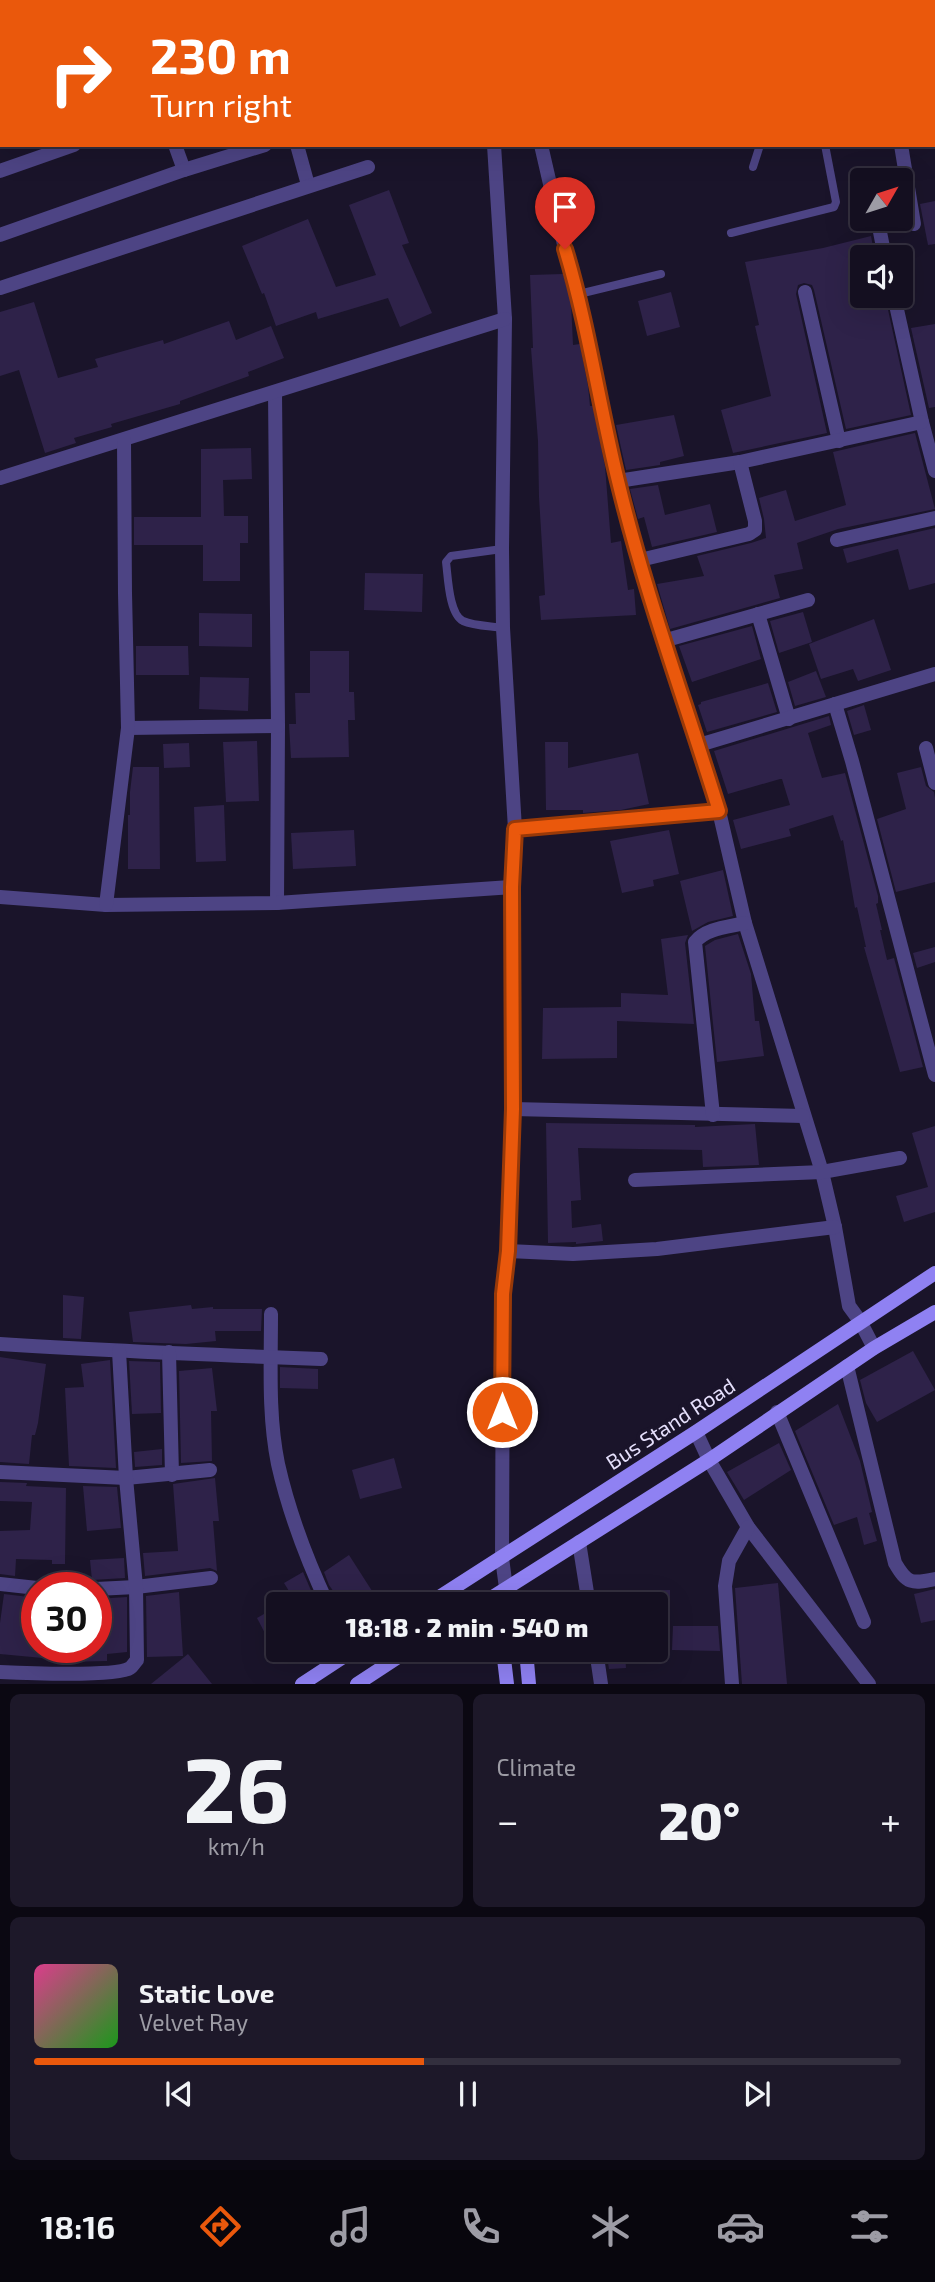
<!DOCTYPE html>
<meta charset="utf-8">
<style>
:root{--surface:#140f20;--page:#1d1829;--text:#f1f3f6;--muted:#9d9ca5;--line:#332f3e;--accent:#ea580c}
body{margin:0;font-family:"Exo 2",sans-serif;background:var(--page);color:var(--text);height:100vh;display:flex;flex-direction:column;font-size:26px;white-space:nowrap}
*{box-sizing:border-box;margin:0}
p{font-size:23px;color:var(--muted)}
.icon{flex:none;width:38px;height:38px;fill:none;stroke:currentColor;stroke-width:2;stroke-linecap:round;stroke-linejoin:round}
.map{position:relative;height:1684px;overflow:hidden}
.drawer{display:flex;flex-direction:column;gap:10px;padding:10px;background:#0b0812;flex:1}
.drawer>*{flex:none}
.top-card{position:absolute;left:0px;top:0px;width:936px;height:147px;box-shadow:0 7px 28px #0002,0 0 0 2px var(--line);background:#ea580c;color:#fff;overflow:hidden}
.needle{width:46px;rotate:51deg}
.controls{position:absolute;left:850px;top:168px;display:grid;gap:14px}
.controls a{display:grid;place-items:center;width:63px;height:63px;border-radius:7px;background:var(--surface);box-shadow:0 7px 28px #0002,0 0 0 2px var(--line);font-size:35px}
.speed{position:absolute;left:21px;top:1572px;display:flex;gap:14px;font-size:35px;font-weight:700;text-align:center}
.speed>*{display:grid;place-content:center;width:91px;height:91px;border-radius:50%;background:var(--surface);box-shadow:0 7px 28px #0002,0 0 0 2px var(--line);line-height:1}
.speed .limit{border:10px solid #d22;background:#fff;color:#111}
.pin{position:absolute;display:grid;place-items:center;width:60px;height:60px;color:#fff;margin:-72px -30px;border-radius:50% 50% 50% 0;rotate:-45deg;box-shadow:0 0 7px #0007}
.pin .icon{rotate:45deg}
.me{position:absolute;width:77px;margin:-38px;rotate:0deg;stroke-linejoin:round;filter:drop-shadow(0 0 5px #0008)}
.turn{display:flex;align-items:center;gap:24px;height:147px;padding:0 35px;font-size:32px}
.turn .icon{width:91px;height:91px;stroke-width:2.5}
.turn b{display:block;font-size:49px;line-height:60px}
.big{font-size:52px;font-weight:800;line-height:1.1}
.drawer .widget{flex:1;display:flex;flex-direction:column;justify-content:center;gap:10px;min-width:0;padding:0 24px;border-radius:10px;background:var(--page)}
.drawer .dial{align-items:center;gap:0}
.dial b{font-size:91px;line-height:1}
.song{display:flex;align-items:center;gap:21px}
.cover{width:84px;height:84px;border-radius:10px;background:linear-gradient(135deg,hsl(330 70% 55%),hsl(120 70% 35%))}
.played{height:7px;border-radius:4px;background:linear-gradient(90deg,var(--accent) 45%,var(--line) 45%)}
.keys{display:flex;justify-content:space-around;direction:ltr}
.heat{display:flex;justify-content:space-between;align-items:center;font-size:38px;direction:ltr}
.drawer .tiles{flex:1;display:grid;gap:10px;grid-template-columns:1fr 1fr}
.widget:last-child{grid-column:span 2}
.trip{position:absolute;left:266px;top:1592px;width:402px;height:70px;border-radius:7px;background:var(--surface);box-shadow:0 7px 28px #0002,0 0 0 2px var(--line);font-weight:800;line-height:70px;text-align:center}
.menu{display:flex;height:112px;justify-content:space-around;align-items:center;background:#08060d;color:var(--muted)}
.menu .icon{width:49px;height:49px}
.menu .current{color:var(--accent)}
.menu b{font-size:32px;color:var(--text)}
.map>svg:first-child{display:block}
.building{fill:#2e2249}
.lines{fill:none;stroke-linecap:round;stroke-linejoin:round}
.lane{stroke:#4d4484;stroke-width:8}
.street{stroke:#4d4484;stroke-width:14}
.secondary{stroke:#8f81f2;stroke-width:14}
.route-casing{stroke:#983908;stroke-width:18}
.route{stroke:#ea580c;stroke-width:12}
.labels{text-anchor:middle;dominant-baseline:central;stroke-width:7;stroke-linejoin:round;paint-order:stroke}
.street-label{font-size:21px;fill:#e6e0fc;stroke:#1a142a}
</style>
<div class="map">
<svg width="935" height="1684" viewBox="0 0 935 1684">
<rect width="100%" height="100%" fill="#1a142a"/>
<g class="building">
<polygon points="389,190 409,243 402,245 432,313 400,327 388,298 318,319 316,312 276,326 264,293 262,294 242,246 308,219 336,287 376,275 349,205"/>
<polygon points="935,201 935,244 928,245 920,204"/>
<polygon points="871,236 875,257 863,257 863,296 885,296 911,415 846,429 814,290 812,285 804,283 798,285 796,294 827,433 733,453 721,410 771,396 755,326 759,325 745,262 823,248"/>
<polygon points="563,274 571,302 573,345 580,344 588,386 590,406 593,406 605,466 611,543 621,541 628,590 634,589 636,615 541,620 539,596 545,595 539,497 538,441 531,348 533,348 530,275"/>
<polygon points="671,292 680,327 647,336 638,301"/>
<polygon points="34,302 58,378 98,367 95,359 163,340 164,344 229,321 236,340 271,326 284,358 248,372 249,376 180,401 180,404 111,424 112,427 74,438 76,443 45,453 19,370 0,376 0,312"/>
<polygon points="935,324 935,407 929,408 911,328"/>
<polygon points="674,415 684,456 660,462 660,465 626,470 616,425"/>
<polygon points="915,433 935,509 838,529 797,543 803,569 774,575 780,598 670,629 657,584 704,576 697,556 751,543 766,538 764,519 759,498 786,490 795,521 846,505 833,452"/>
<polygon points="251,448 252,479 223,480 224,516 248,516 248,543 240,543 240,581 203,581 203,545 134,545 134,517 201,517 201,449"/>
<polygon points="658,485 665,515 710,504 717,532 652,547 644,517 638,519 630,489"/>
<polygon points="935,528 935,583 909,590 898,549 847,563 843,549"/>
<polygon points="365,573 423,574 422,612 364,610"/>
<polygon points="803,612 812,642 779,653 770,621"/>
<polygon points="199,613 252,614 252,647 199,646"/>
<polygon points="874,619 891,670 858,681 853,669 821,679 809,644"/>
<polygon points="752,626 761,659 692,682 679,646"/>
<polygon points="136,646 188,646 189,675 136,675"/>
<polygon points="310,651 349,651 349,692 354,692 355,720 348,720 349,757 291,758 289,724 296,724 295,693 310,693"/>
<polygon points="816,671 826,697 795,706 788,682"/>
<polygon points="200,677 249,678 248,711 199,709"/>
<polygon points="768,683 777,712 707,732 698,705 701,704 701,702"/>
<polygon points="864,705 871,730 854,735 847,711"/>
<polygon points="829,716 831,725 808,733 822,778 845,773 878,896 878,903 876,904 882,930 880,930 887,960 894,958 923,1067 900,1072 864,947 866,947 857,907 855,908 843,840 841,841 833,815 789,829 791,836 741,849 733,820 790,805 782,779 780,779 728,794 714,751"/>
<polygon points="257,741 259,801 226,802 223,742"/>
<polygon points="545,742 568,742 568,768 638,753 649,804 621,810 583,813 583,810 546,810"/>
<polygon points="189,743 190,767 164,768 163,744"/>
<polygon points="133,767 159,767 160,869 128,869 128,815 130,815 130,792"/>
<polygon points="921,767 926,786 934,792 935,798 935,882 896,892 877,819 906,809 897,773"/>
<polygon points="224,805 226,861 196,862 194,807"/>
<polygon points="354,830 356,866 293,869 291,833"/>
<polygon points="669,830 679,874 653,880 654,886 622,893 610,841"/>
<polygon points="723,870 733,916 708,922 692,931 680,881"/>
<polygon points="738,934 751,974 755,1021 759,1021 764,1056 717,1062 705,946 715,940"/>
<polygon points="688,935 685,943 694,1024 617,1021 617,1058 542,1059 543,1008 621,1007 621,993 668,995 661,939"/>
<polygon points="935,947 935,962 917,968 913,953"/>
<polygon points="546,1123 695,1125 695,1127 755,1124 759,1165 703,1167 702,1150 578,1148 581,1200 571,1201 572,1228 601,1224 603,1241 576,1244 576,1242 548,1243"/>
<polygon points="935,1126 935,1212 904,1222 896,1196 928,1187 912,1133"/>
<polygon points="63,1295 84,1297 81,1339 63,1338"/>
<polygon points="191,1305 192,1309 213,1307 213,1309 262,1309 261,1331 215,1331 216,1341 186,1344 133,1342 129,1312"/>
<polygon points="913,1351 935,1390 877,1422 866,1403 860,1380"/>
<polygon points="0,1357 46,1364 38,1423 35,1435 32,1435 29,1464 0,1462"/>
<polygon points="110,1360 116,1468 69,1466 65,1388 84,1387 81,1364"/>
<polygon points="129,1361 160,1362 161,1413 132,1414"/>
<polygon points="280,1367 318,1369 318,1389 280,1388"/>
<polygon points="212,1368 217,1411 211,1411 212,1461 181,1463 179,1371"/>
<polygon points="838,1404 860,1461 872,1512 869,1513 877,1541 864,1545 857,1517 834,1525 795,1431"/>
<polygon points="779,1443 791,1470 744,1500 727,1472"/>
<polygon points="162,1449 162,1465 135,1467 134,1452"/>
<polygon points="394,1458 402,1488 360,1499 352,1470"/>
<polygon points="215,1478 219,1521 213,1521 217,1571 210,1568 145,1576 143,1553 178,1551 173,1484"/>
<polygon points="0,1482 27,1483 26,1486 66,1488 65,1564 52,1564 52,1560 16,1559 15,1576 0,1574 0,1531 30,1530 32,1502 0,1501"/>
<polygon points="83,1486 117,1487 121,1528 87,1531"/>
<polygon points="349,1555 381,1605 343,1605 329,1585 324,1572"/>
<polygon points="124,1558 125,1578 92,1580 90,1560"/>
<polygon points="303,1572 313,1595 297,1604 284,1583"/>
<polygon points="778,1583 787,1684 742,1684 735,1588"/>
<polygon points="935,1589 935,1620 921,1623 914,1594"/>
<polygon points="670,1590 670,1614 656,1614 656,1605 618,1605 618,1591"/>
<polygon points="179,1592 183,1656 147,1657 146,1596"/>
<polygon points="4,1594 37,1598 37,1647 96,1647 96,1599 127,1597 127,1652 107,1654 107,1661 64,1662 64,1660 0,1654 0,1623"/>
<polygon points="278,1606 278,1658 257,1618"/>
<polygon points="673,1626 718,1626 720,1651 672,1650"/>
<polygon points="606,1650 625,1650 626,1668 609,1669"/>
<polygon points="188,1654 212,1684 151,1684"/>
</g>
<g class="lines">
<g class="lane">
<polyline points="753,167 760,145"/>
<polyline points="731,233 834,207 836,202 825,145"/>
<polyline points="579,294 661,274"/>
<path d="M502 549 451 556 446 562C448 577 449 614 463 621 474 626 491 626 503 628"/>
</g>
<g class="street">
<polyline points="120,0 121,2"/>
<polyline points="250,0 251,2"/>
<polyline points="361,0 362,2"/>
<polyline points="697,0 698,2"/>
<polyline points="494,2 498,0"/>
<polyline points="934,22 935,22"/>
<polyline points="175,145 184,170"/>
<polyline points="297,145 308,185"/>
<polyline points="494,145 505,319 502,549 503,628 515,829 512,887 513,1109 508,1251 503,1294 502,1558 506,1588"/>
<polyline points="541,145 565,249 579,294 618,481 640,560 663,641 719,811 745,923 822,1172 835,1227 849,1306 860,1321 874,1348"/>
<polyline points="901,145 914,224"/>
<polyline points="0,171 74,145"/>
<polyline points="879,227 885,257"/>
<polyline points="0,235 184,170 265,145"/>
<polyline points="0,288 368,167"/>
<polyline points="805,292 839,441"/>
<polyline points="894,296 922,422 935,471"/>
<polyline points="275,392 278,726 277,903"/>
<polyline points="0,478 505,319"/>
<polyline points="618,481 740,462 922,422"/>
<polyline points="837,540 935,518"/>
<polyline points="640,560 749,534 755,530 755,521 740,462"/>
<polyline points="758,614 789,719"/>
<polyline points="663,641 808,600"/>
<polyline points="835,704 852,761 935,1075"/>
<polyline points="128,728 278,726"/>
<polyline points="699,745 935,674"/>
<polyline points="926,748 935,783"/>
<polyline points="515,829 719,811"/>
<polyline points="0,897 106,905 277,903 512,887"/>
<polyline points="106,905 128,728 125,593 124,440"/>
<polyline points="513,1109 803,1116"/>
<path d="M713 1115 695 942C706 928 729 927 745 923"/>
<polyline points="635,1180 822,1172 900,1158"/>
<polyline points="508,1251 573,1254 657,1249 835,1227"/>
<path d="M271 1314C271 1364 268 1415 278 1464 289 1513 307 1560 328 1605"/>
<path d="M0 1344C107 1351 214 1355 321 1359"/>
<polyline points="169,1352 172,1475"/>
<path d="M847 1366 895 1563C907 1584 912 1584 935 1579"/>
<polyline points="777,1412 864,1622"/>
<polyline points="696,1432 709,1460 748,1527 869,1684"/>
<polyline points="0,1472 126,1478 210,1470"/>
<polyline points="579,1542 589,1605"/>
<polyline points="0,1584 37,1588"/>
<polyline points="96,1589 136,1587 211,1578"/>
<polyline points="596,1650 601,1684"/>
<path d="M0 1672C21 1673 117 1677 130 1668 132 1667 135 1662 137 1660L136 1587 126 1478 119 1351"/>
<polyline points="732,1684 725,1586 729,1561 748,1527"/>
</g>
<g class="secondary">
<polyline points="427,1605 696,1432 935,1273"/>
<polyline points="480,1605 709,1460 874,1348 935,1312"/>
<polyline points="503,1650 507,1684"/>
<polyline points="526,1650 529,1684"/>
<polyline points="302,1684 354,1650"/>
<polyline points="357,1684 409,1650"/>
</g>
</g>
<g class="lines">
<g class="route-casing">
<path id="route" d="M502 1412 503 1294 508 1251 513 1109 512 887 515 829 719 811C685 701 645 593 618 481 599 404 588 325 565 249"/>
</g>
<use href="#route" class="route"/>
</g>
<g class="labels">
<g class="street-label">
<text transform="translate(670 1423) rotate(-33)">Bus Stand Road</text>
</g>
</g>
</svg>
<div class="controls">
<a><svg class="needle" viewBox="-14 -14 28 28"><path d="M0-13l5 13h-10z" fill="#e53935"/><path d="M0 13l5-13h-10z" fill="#9d9ca5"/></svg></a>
<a><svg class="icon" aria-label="sound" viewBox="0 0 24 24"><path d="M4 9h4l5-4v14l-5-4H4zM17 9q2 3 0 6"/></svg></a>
</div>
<div class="speed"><div class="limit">30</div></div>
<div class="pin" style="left:565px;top:249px;background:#d93025"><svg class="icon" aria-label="arrive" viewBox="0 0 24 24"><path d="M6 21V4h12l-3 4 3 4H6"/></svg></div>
<svg class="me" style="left:502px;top:1412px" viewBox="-20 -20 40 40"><circle r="17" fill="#ea580c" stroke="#fff" stroke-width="3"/><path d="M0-11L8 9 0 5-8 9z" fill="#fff"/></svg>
<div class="trip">18:18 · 2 min · 540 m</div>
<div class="top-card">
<div class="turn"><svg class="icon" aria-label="right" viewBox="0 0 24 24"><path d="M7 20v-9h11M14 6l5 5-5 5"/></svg><div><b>230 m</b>Turn right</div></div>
</div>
</div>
<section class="drawer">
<div class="tiles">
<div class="widget dial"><b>26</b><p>km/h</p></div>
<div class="widget"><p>Climate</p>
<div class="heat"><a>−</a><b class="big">20°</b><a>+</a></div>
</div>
<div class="widget">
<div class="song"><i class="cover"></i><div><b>Static Love</b><p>Velvet Ray</p></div></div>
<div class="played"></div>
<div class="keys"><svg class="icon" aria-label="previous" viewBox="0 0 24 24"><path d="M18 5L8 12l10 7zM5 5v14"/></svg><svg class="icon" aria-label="pause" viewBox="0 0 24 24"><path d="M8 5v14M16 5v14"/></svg><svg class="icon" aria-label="next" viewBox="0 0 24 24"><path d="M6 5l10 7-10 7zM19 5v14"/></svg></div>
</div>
</div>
</section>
<nav class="menu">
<b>18:16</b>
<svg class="icon current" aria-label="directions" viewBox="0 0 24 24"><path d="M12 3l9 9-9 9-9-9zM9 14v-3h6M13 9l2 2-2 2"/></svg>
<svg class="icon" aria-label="music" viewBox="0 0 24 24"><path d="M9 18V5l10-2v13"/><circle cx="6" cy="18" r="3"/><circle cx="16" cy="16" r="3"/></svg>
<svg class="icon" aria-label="phone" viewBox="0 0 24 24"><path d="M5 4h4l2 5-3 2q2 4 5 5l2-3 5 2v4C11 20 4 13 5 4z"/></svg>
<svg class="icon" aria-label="climate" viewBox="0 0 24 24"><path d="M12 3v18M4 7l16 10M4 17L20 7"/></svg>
<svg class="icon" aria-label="car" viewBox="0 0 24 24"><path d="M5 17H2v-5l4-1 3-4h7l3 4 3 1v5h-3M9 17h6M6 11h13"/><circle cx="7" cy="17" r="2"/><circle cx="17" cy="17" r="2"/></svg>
<svg class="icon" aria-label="filters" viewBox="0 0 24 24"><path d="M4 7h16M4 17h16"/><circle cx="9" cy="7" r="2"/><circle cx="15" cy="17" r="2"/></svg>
</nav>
